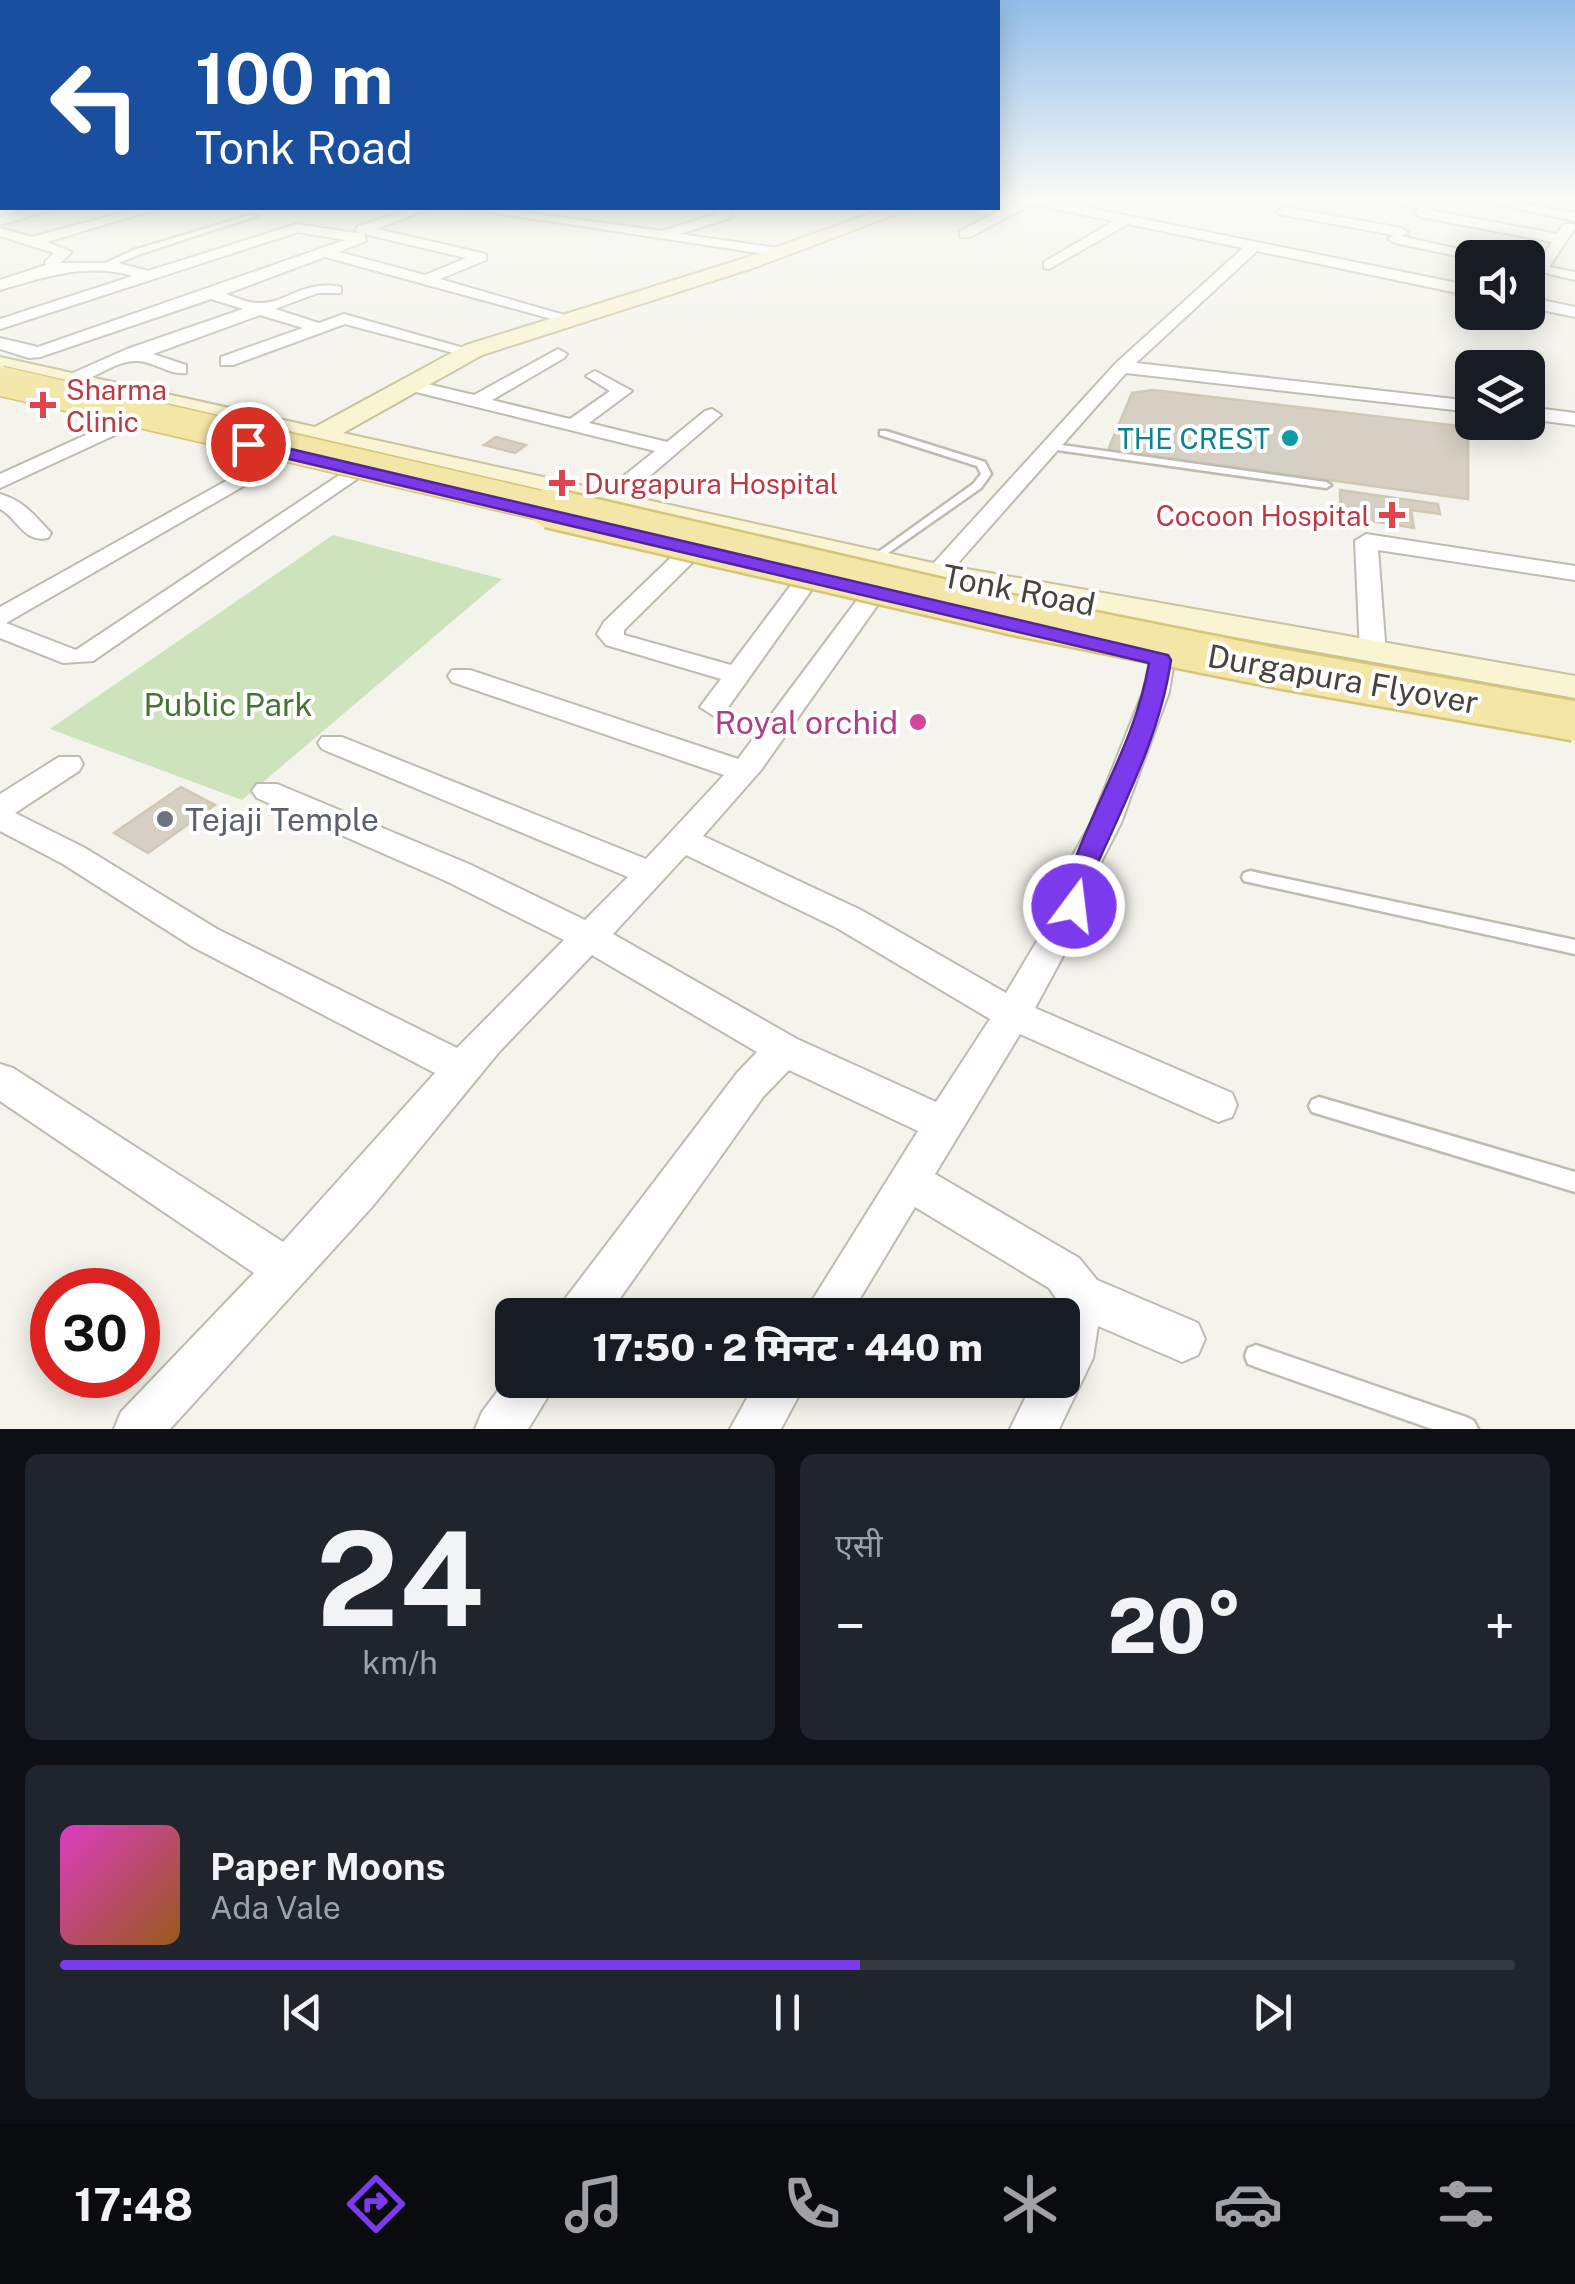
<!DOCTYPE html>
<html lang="hi">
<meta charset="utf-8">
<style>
:root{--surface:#171b24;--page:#20242c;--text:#f1f3f6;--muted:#9ea1a6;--line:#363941;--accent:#7c3aed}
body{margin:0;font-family:"Public Sans","Noto Sans Devanagari",sans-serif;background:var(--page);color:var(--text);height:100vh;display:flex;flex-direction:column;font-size:38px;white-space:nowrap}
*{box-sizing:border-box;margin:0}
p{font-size:32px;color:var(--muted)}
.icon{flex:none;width:55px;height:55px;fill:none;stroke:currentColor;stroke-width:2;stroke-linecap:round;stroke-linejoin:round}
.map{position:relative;height:1429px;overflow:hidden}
.drawer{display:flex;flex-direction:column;gap:25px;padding:25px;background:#0d0f14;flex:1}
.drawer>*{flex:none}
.banner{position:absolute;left:0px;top:0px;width:1000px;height:210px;box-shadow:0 5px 25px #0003;background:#1a4fa0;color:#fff;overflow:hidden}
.controls{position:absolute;left:1455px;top:240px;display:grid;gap:20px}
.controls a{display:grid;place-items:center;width:90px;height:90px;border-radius:15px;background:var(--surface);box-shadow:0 5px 25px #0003;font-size:50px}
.speed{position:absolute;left:30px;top:1268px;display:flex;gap:20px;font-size:50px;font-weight:700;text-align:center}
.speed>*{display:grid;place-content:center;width:130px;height:130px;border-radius:50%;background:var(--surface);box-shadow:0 5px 25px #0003;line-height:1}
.speed .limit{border:15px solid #d22;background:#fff;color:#111}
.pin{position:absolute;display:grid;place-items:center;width:85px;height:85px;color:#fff;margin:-42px;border:5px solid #fff;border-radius:50%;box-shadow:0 2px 10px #0007}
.me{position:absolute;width:110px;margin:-55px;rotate:15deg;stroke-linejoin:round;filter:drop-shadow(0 0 8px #0008)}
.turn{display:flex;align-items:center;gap:35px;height:210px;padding:0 30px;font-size:45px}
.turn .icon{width:130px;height:130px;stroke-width:2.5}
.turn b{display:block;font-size:70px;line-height:85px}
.big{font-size:75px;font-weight:800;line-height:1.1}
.drawer .widget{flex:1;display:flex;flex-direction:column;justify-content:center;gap:15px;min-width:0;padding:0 35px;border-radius:15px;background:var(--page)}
.drawer .dial{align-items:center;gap:0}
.dial b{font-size:130px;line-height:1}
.song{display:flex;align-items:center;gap:30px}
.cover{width:120px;height:120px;border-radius:15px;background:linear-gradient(135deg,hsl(310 70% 55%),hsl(30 70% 35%))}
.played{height:10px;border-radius:5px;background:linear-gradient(90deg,var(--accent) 55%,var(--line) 55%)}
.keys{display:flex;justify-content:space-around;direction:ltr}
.heat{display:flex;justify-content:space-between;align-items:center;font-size:55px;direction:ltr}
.drawer .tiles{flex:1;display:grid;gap:25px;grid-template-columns:1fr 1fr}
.widget:last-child{grid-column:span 2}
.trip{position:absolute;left:495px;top:1298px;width:585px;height:100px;border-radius:15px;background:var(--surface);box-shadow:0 5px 25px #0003;font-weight:800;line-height:100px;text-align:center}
.tabs{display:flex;height:160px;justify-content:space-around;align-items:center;background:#090b0e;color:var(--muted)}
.tabs .icon{width:70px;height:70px}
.tabs .active{color:var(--accent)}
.tabs b{font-size:45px;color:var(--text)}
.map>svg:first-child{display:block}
.green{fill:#cce3bb}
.building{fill:#d5d0c3;stroke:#cfc8b7;stroke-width:2.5}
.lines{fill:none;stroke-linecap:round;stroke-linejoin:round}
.lane-casing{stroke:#bfbbb0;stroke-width:5}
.street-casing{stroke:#bfbbb0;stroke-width:4}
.secondary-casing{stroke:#c8c29e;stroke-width:4}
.lane{fill:#fff;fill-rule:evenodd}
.street{fill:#fff;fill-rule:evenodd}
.secondary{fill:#f9f4d2;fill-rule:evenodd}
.primary-bridge-far1-casing{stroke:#d6c578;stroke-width:32;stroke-linecap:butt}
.primary-bridge-casing{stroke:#d6c578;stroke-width:44;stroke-linecap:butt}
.primary-bridge-far1{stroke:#f3e6a7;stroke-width:29}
.primary-bridge{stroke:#f3e6a7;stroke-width:39}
.route{fill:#7c3aed;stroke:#51269a;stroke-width:2.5}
.health-dot{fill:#e0444e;stroke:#fff;stroke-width:4}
.culture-dot{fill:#0f9aa8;stroke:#fff;stroke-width:4}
.hotel-dot{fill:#d1479c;stroke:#fff;stroke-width:4}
.worship-dot{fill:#6b7280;stroke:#fff;stroke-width:4}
.labels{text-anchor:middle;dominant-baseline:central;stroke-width:8;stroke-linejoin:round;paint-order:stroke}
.far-health-label{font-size:28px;fill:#be3a42;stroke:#fff;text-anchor:start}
.far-culture-label{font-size:28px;fill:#0d838f;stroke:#fff;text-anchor:end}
.street-label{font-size:32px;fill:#48443b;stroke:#fff}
.park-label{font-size:32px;fill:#457434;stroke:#fff}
.hotel-label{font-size:32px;fill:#b23c85;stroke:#fff;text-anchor:end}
.worship-label{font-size:32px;fill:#5b616d;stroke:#fff;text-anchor:start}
</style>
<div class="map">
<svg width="1575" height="1429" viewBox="0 0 1575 1429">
<rect width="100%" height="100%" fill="#f4f3ec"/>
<polygon class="green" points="333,535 502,579 242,800 50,729"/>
<g class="building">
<polygon points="1153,390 1468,427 1468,499 1108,450 1132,393"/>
<polygon points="496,437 526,445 515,453 484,445"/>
<polygon points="1340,490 1438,504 1440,514 1411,510 1414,528 1341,516"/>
<polygon points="181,787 215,805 148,853 114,833"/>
</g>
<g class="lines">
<g class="lane-casing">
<g id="lane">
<polygon points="251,215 256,216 140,254 102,270 95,268 134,250"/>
<polygon points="880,431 886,431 985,462 991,474 981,488 874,563 868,560 870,558 973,484 981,474 977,466 880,435"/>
<polygon points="1047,443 1326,482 1331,485 1326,488 1043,448 1042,446"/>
<polygon points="1250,871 1575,940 1575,954 1244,881 1242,877 1244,873"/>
<polygon points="1319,1097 1575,1172 1575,1192 1312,1112 1309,1106 1312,1100"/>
<polygon points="1256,1345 1466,1417 1474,1421 1478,1429 1432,1429 1256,1367 1248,1364 1245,1356 1248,1348"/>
</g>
</g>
<g class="street-casing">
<g id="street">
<polygon points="1010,197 1036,197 1472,286 1472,296 1257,251 1136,363 1472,401 1472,412 1126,373 927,598 911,598 907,593 911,588 1116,363 1243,248 1128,224 1049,269 1044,268 1044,262 1114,221 1032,204 970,237 960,237 960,231 1018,201"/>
<polygon points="1367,197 1427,203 1434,207 1429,210 1557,234 1564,224 1574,224 1575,228 1549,267 1575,272 1575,280 1533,270 1552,242 1421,217 1414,213 1419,209"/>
<polygon points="1462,197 1490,197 1575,213 1575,221"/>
<polygon points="1284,207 1401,228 1408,232 1401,236 1498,258 1472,259 1395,243 1388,239 1394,235 1279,214 1277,211"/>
<polygon points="37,208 58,208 0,225 0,217"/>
<path d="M140 208H160L47 242 72 252 60 263H118L148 271 297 224 361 234 355 230 359 226 413 208H430L377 229 486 254V260L440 279 578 319 570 324 325 257 226 294C235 297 247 303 257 303 285 305 302 279 341 287V293H318L275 309 319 323 344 314 478 352 469 357 345 324 233 365H221V357L303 328 260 315 153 354 186 365V373C169 375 155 362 138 361 112 359 87 388 60 384L57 380 127 349 243 309 211 299 40 357 29 358 0 349V338L38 347 345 240 298 232 0 329V319L133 276C86 262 45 277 0 290V280L46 265 45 262 54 253 0 236V228L32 237ZM364 234 466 258 425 275 339 252 366 241Z"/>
<polygon points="463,208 494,208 662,231 719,213 711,208 731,208 730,218 680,234 778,248 785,252 778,256"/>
<polygon points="1528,297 1575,307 1575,317 1528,307"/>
<polygon points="558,349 567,354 564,358 492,400 570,419 610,391 586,376 595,371 632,391 589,423 667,442 705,411 712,409 721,415 616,505 600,505 597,500 600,495 655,451 404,389 401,385 410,380 474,395"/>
<polygon points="1528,407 1575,413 1575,425 1528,419"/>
<polygon points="134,413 144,419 141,423 0,488 0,474"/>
<polygon points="287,447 294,449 294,457 6,623 76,650 353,466 360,464 370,470 93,661 63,663 0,638 0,607"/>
<path d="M0 494C24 501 35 516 51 533L48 538C23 543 18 518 0 509Z"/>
<polygon points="1366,534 1575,566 1575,580 1378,550 1386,654 1373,662 1360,654 1355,541"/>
<polygon points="692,543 703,550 700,555 624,630 624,635 731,665 800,573 808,571 820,578 724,713 714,716 700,707 721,679 606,645 597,634 604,622 684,545"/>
<path d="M874 586 886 593 761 770 703 836 861 910 1006 993 1058 906 1068 864 1091 823 1143 692 1152 654H1170L1174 660 1169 692 1121 823 1100 864 1090 906 1035 1008 1232 1093 1237 1105 1232 1117 1218 1122 1020 1034 935 1174 1079 1258 1097 1280 1198 1323 1205 1339 1198 1355 1182 1362 1098 1326 1093 1358 1059 1429H1010L1034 1380H1062V1315H1055L1058 1301 1049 1288 915 1207 850 1315H803L918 1131 789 1070 763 1097 608 1315H559L565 1299 737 1073 757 1052 592 955 499 1052 371 1208 170 1429H114L121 1412 254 1273 0 1101V1064L13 1068 283 1242 435 1073 193 947 63 864 0 831V794L59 757H79L83 764 79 771 15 813 85 848 217 929 457 1048 564 940 446 881 257 798 252 791 257 784H277L469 864 585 920 628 877 322 749 318 743 322 737H342L646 859 724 775 452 682 448 676 452 670H470L738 759 866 588ZM686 855 837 928 990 1019 936 1102 797 1039 613 934Z"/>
<polygon points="512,1372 512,1380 558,1380 528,1429 475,1429 482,1412"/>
<polygon points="757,1380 807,1380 781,1429 730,1429"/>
</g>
</g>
<g class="secondary-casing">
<polygon id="secondary" points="887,208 912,208 756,267 482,355 343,433 933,563 1575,676 1575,698 933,583 322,444 306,450 296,448 293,442 295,438 0,371 0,357 315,427 466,345 742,259"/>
</g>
<use href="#lane" class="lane"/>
<use href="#street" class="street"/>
<use href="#secondary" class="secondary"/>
<g class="primary-bridge-far1-casing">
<polyline id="primary-bridge-far1" points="0,381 560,510"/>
</g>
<g class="primary-bridge-casing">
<polyline id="primary-bridge" points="549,508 1017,616 1276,668 1575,721"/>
</g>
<use href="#primary-bridge-far1" class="primary-bridge-far1"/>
<use href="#primary-bridge" class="primary-bridge"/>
</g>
<linearGradient id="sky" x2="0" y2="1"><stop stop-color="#92bde8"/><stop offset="0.5" stop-color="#fafaf6"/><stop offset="1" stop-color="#fafaf6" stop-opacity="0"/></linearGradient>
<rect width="1575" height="397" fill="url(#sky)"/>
<path class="route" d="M248 439 1168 655 1171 660C1161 730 1128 796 1099 860 1091 877 1093 896 1084 913L1074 916 1064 913 1060 906C1081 822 1135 749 1149 663L243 448V441Z"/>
<g class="health-dot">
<path d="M38 390h10v10h10v10h-10v10h-10v-10h-10v-10h10z"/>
<path d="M557 468h10v10h10v10h-10v10h-10v-10h-10v-10h10z"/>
<path d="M1387 500h10v10h10v10h-10v10h-10v-10h-10v-10h10z"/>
</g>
<circle class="culture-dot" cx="1290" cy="438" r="10"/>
<circle class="hotel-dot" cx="918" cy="722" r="10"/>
<circle class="worship-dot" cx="165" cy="819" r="10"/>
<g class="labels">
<g class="far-health-label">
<text x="66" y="389">Sharma<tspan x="66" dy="32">Clinic</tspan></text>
<text x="584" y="483">Durgapura Hospital</text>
<text x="1370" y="515" text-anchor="end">Cocoon Hospital</text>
</g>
<g class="far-culture-label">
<text x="1270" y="438">THE CREST</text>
</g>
<g class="street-label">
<text transform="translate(1019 590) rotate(11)">Tonk Road</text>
<text transform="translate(1343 679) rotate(10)">Durgapura Flyover</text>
</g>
<g class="park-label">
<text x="228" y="704">Public Park</text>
</g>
<g class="hotel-label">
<text x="898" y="722">Royal orchid</text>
</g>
<g class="worship-label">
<text x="185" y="819">Tejaji Temple</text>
</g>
</g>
</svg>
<div class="controls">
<a><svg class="icon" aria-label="sound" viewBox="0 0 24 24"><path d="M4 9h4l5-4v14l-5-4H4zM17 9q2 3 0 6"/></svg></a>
<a><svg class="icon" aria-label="layers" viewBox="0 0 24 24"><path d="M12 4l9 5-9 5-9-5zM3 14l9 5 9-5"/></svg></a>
</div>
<div class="speed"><div class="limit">30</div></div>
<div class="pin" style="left:248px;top:444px;background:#d93025"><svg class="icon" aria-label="arrive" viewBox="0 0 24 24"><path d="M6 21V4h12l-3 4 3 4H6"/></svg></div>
<svg class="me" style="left:1074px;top:906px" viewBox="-20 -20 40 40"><circle r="17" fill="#7c3aed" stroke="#fff" stroke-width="3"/><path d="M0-11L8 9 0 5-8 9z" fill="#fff"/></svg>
<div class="trip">17:50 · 2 मिनट · 440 m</div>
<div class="banner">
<div class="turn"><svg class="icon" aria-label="left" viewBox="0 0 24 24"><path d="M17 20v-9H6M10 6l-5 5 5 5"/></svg><div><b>100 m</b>Tonk Road</div></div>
</div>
</div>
<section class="drawer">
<div class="tiles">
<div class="widget dial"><b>24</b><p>km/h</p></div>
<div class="widget"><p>एसी</p>
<div class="heat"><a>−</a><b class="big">20°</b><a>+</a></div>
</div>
<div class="widget">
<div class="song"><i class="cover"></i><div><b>Paper Moons</b><p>Ada Vale</p></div></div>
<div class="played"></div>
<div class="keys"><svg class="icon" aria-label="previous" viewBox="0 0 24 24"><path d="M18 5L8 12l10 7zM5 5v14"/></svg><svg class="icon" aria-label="pause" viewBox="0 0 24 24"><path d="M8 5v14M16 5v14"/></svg><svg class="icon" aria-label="next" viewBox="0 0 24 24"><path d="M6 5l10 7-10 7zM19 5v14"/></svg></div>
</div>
</div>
</section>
<nav class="tabs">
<b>17:48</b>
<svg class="icon active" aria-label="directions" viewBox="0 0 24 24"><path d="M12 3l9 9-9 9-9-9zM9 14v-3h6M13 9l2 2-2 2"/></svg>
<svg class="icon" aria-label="music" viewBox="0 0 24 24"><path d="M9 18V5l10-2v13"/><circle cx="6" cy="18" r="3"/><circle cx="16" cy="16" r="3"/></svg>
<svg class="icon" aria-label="phone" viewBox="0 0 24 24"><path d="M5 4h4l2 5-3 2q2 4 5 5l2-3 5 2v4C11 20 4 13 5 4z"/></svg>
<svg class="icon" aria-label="climate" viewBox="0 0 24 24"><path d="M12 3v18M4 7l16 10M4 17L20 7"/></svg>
<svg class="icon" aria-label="car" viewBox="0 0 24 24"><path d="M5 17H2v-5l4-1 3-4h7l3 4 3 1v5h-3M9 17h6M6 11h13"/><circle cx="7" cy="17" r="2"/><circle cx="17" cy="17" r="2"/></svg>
<svg class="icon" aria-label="filters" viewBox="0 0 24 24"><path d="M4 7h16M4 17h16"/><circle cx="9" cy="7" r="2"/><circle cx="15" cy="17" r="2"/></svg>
</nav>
